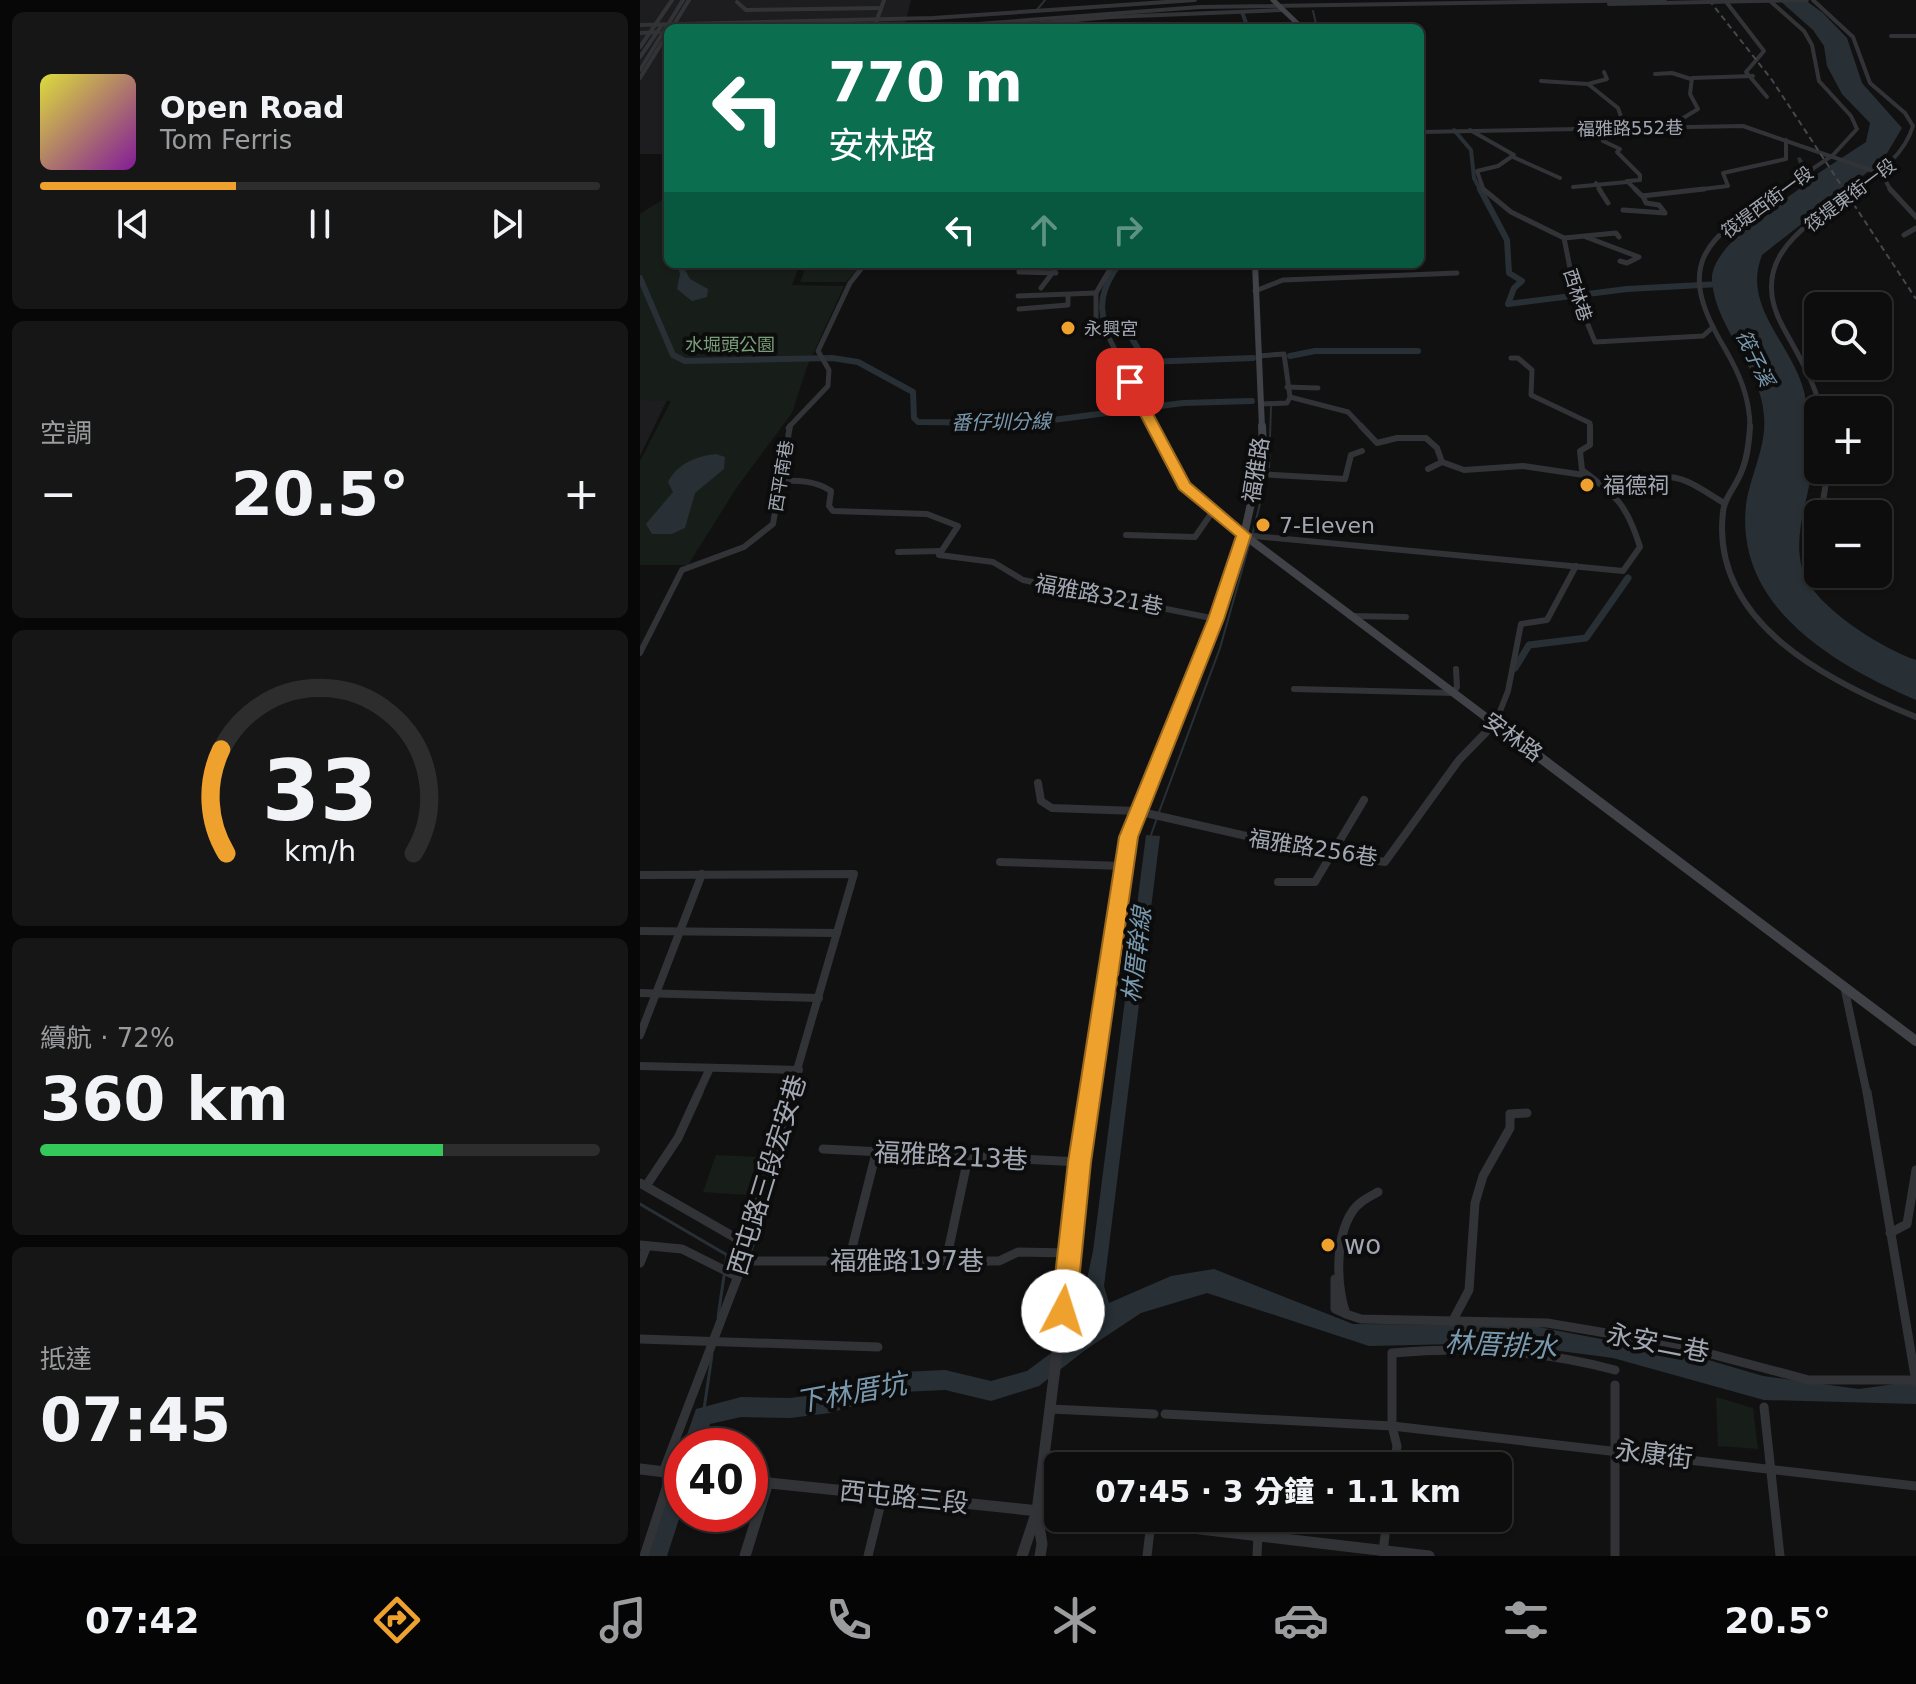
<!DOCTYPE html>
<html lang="zh-TW">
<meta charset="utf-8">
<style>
:root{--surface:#0d0d0e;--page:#161617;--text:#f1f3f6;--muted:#9a9c9e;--line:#2d2d2e;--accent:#eea12d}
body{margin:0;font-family:"DejaVu Sans","Noto Sans TC",sans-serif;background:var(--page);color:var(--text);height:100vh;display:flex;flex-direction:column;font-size:30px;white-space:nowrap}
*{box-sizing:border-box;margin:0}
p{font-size:26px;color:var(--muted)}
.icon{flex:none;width:44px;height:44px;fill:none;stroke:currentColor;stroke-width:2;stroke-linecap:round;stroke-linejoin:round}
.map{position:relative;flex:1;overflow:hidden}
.sheet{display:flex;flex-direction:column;gap:12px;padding:12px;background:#070708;width:640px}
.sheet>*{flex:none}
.hud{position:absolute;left:24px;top:24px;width:760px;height:244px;border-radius:12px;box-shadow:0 2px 6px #0004,0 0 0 2px var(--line);background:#0b6e4f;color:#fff;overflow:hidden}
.tools{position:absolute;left:1164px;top:292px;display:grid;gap:16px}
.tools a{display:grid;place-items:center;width:88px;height:88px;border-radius:12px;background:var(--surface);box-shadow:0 2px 6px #0004,0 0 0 2px var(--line);font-size:40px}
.speed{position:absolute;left:24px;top:1428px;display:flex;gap:16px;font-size:40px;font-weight:700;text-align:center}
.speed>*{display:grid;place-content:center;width:104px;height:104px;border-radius:50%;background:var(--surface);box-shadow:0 2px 6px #0004,0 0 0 2px var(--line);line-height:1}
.speed .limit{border:12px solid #d22;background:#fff;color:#111}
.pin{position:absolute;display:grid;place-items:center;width:68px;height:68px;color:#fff;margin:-34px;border-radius:16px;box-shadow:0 4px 12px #0006}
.me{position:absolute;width:88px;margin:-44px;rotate:5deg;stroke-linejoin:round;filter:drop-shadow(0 0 6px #0008)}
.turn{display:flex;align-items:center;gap:28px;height:168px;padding:0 32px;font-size:36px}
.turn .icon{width:104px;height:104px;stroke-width:2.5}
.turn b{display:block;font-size:56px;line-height:68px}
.lanes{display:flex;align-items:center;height:76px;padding:0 32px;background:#0003;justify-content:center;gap:40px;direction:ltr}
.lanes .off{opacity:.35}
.big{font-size:60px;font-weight:800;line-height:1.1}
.sheet .widget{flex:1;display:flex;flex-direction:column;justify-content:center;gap:12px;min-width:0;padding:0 28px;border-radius:12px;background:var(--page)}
.sheet .dial{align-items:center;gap:0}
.dial svg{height:208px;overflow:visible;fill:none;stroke:var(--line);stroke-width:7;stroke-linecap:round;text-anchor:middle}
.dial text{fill:var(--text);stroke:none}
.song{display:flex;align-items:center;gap:24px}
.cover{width:96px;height:96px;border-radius:12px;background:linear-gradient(135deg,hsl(60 70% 55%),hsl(290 70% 35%))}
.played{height:8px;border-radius:4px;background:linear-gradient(90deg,var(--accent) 35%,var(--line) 35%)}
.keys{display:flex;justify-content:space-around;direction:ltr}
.heat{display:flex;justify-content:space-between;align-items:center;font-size:44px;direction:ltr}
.charge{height:12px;border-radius:6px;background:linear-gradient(90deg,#34c759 72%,var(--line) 0)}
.trip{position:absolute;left:404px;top:1452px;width:468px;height:80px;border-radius:12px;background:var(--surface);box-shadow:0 2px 6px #0004,0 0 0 2px var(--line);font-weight:800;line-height:80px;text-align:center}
.menu{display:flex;height:128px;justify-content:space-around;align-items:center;background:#050506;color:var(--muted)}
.menu .icon{width:56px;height:56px}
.menu .on{color:var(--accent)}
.menu b{font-size:36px;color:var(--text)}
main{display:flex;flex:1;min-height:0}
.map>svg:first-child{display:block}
.built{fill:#1d1d1f}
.green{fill:#171d18}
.water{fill:#283035}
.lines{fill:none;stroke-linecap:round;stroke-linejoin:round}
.stream-far1{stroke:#283035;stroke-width:2}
.stream{stroke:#283035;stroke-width:3}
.canal-far2{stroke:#283035;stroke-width:4}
.canal-far1{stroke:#283035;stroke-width:6}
.canal{stroke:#283035;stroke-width:7}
.river{fill:#283035;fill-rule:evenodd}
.minor-far4{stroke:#323337;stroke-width:4}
.minor-far3{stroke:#323337;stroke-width:5}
.minor-far2{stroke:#323337;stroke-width:6}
.minor-far1{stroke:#323337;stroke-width:8}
.minor{stroke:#323337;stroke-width:9}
.tertiary-far3{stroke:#323337;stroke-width:4}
.tertiary-far2{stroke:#323337;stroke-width:7}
.tertiary-far1{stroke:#323337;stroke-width:9}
.tertiary{stroke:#323337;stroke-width:11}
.secondary-far3{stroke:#404247;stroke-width:5}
.secondary-far2{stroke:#404247;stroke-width:6}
.secondary-far1{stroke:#404247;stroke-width:8}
.secondary{stroke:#404247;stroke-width:10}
.rail{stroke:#45474c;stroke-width:2;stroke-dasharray:6 4;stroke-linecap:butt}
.minor-bridge{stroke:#323337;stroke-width:4}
.route{fill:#eea12d;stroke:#9b691d;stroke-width:2}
.poi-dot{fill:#eea12d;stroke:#0c0c0d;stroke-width:3}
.labels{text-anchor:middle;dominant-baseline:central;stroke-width:8;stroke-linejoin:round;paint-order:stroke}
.far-street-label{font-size:18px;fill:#a2a8b3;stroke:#0c0c0d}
.far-poi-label{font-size:18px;fill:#a2a8b3;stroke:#0c0c0d;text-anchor:start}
.far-park-label{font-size:18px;fill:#799e79;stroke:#0c0c0d}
.far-water-label{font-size:20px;font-style:italic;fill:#7999ae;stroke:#0c0c0d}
.street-label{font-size:22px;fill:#a2a8b3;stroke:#0c0c0d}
.poi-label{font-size:22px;fill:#a2a8b3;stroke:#0c0c0d;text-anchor:start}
.water-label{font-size:24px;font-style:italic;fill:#7999ae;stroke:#0c0c0d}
.near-street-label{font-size:26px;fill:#a2a8b3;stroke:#0c0c0d}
.near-poi-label{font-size:26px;fill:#a2a8b3;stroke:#0c0c0d;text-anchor:start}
.near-water-label{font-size:28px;font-style:italic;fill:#7999ae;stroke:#0c0c0d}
</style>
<main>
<section class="sheet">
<div class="widget">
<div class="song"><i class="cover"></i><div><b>Open Road</b><p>Tom Ferris</p></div></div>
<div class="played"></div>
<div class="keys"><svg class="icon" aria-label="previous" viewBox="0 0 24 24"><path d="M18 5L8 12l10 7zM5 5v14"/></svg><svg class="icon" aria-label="pause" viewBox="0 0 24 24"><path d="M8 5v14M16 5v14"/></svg><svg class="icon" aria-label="next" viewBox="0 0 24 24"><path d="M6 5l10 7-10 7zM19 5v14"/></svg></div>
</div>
<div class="widget"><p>空調</p>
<div class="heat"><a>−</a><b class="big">20.5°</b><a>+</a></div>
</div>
<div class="widget dial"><svg viewBox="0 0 100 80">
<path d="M14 69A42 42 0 1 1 86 69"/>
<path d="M14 69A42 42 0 0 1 12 29" stroke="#eea12d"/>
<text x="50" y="56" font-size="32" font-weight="700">33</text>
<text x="50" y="72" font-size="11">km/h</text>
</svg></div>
<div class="widget"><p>續航 · 72%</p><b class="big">360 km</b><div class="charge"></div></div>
<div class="widget"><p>抵達</p><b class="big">07:45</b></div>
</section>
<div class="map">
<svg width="1276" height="1556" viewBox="0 0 1276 1556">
<rect width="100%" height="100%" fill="#111112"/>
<g class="built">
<polygon points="0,0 271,0 264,28 28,28 28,154 0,154"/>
<polygon points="0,400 27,400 0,456"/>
</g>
<g class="green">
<polygon points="28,196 28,264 160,264 152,285 204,286 167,367 152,413 97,487 48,565 0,565 0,461 31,401 0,400 0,214"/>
<polygon points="167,264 222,264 206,282 160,282"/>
<polygon points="76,1155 120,1157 107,1195 63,1192"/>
<polygon points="1076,1397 1113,1408 1118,1449 1078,1446"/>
</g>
<g class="water">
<path d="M1139 0H1165L1183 13 1207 38 1222 83 1262 128 1243 160 1122 255C1100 310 1158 347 1166 401 1169 419 1174 438 1173 456 1172 498 1146 542 1168 582 1185 612 1243 649 1276 660V700C1195 665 1095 608 1106 505 1110 476 1127 446 1124 416 1122 390 1111 371 1099 349 1087 328 1074 306 1072 281 1069 246 1141 203 1166 184L1157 158 1160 157 1174 176 1226 142 1230 123 1202 94 1187 66 1184 46 1173 30Z"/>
<polygon points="37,264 42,264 50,279 68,289 67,297 52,301 37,289 40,274"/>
<path d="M76 454 85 457 84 469 55 493 45 528 32 534H12L6 524 33 492 28 482C37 464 56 456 76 454Z"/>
<polygon points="506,835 520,836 464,1286 469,1303 531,1276 574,1269 713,1324 888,1325 1065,1359 1123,1376 1219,1389 1276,1381 1276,1404 1124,1400 973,1358 859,1343 729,1346 567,1293 501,1313 430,1360 453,1251"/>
</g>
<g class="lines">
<g class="stream-far1">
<polyline points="396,11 405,0"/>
<polyline points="673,11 677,28"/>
<polyline points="613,532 629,467 631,407"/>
<polyline points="519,812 580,648 610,542"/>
<polyline points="511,835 517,818"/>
</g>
<g class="stream">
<polyline points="0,1204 87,1255 85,1266"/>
<polyline points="78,1317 84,1276"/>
<polyline points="63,1416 72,1355"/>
</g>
<g class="canal-far2">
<polyline points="602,12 608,28"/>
<polyline points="814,130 831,150 834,178 841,191"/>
</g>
<g class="canal-far1">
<polyline points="840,189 867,240 869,273 882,281 874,288 868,304 987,289 1080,284"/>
<path d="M479 264C463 286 455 309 470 333L491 337 506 362 613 358"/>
<polyline points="0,278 33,355 45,361 192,358 218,362 273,392 274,418 278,422 390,423 543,403 612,401"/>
<polyline points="650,356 675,351 778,351"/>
</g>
<polyline class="canal" points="875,668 889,645 946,638 988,578"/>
<g class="river">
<polygon points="446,1327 453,1330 456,1337 453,1344 399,1386 351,1401 305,1390 261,1392 190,1413 150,1418 101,1417 70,1424 63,1446 43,1446 56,1409 101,1397 150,1398 190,1393 261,1372 305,1370 351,1381 387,1371"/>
<polygon points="42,1470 42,1510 27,1556 5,1556 35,1473"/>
</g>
<g class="minor-far4">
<polyline points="1129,0 1164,31 1172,45 1179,81 1211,116 1217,129 1193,155 1140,191"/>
<path d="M1173 0 1213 37 1230 83 1265 113 1273 126C1264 156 1238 173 1213 191"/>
<polyline points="97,2 106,10 241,8"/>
<polyline points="1087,3 1124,51 1106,72 1127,97"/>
<polyline points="0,25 293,18 555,0"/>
<polyline points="33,26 49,0"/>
<polyline points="404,27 512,26"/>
<polyline points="234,28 244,0"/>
<polyline points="344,28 471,17 643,10"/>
<polyline points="1251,36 1276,36"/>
<polyline points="0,47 32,0"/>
<polyline points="964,72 967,79 948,84 978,108 985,128"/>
<polyline points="1015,74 1032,73 1051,79"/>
<polyline points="0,78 28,33"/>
<polyline points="901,81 948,84"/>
<polyline points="1037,127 1035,123 1058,109 1050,94 1052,78 1113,76"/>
<polyline points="978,128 963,141 980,149 977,152 1000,175 1000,180 987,181 997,191"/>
<polyline points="830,130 874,155 858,166 837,171 844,191"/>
<polyline points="780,132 1103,126 1242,174"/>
<polyline points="873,157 920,178"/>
<polyline points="1242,174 1251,191"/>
<polyline points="956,183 961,191"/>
<polyline points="933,187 987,182"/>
<polyline points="1047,191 1088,186 1083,173 1146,159 1146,140"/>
</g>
<g class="minor-far3">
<polyline points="843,189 871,212 924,238 935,293 955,342 1063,336 1073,327"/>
<polyline points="959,189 968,203"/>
<polyline points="995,189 1002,196 1064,189"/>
<polyline points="1250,189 1276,217"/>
<polyline points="983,210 1025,213 1019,205 1006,203 1003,196"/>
<polyline points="1264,235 1276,228"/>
<polyline points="946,237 999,257 987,263 980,261"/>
<polyline points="924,238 976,233 979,237"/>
<polyline points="290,264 339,264"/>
<polyline points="380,264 379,272 416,273"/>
<polyline points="456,264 469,268"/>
<polyline points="473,264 456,293 456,325 466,332 515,428"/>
<polyline points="401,288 419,264"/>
<polyline points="615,291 643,280 817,273"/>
<polyline points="378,296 456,293"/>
<polyline points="379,309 428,305 428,295"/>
<polyline points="618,356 644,354 650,397"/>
<polyline points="871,358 878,358 892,370 891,395 950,423 950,428"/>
<polyline points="647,387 678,388"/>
<polyline points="621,404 647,403 650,397 708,412 723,428"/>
<path d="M1181 410C1173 378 1158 355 1143 327 1105 258 1167 225 1216 189"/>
<polyline points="148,428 188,386 189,370 178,351 210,283 225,264"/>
<path d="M1110 428C1110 397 1099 373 1084 347 1031 259 1069 237 1143 189"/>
</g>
<g class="minor-far2">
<path d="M514 426 544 486 604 535 983 571 1000 547C987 505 977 496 942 470L940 451 950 445V426"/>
<polyline points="721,426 737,443 757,438 786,438 797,448 802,462"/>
<path d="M1110 426C1109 444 1107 463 1098 479 1093 490 1084 499 1083 512 1070 623 1189 682 1276 717"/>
<polyline points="788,469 802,462 824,470 883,466 944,475"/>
<polyline points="619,474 705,479 711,455 722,451"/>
<path d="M141 481C159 480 176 481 191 491L189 506 193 511 287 514 318 526 299 555 353 562 383 580 576 619"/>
<path d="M969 490 1005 495 1017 490 1020 477C1046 475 1063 491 1084 503"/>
<polyline points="1183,501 1188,470"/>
<polyline points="486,535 555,537 573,511"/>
<polyline points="258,552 301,551"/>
<polyline points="710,616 766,617"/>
<polyline points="0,653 42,570 104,547 133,524 150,426"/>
<polyline points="654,689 813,693 817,687 816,669"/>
<polyline points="855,724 868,691 881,624 907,620 936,566"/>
</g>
<g class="minor-far1">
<polyline points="398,783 401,801 412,808 497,811 681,853 745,862 819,760 856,722"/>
<polyline points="360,862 483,866"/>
<polyline points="0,875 214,874 150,1094"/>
<polyline points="638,882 675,882 724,800"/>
<polyline points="0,931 197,933"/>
<polyline points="1204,986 1227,1094"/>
<polyline points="0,993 179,998"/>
<polyline points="0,1035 62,874"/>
<polyline points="0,1066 159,1070"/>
<polyline points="58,1094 70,1068"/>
</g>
<g class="minor">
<polyline points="1227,1092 1276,1382"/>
<polyline points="183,1149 440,1162"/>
<polyline points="0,1183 101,1241 111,1242"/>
<polyline points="6,1186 38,1138 59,1092"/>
<path d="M738 1192C729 1197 718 1202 712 1212 695 1238 696 1285 706 1314L721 1319 907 1323 1037 1345 1169 1380H1275"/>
<polyline points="1250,1233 1267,1224 1276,1170"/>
<polyline points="0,1245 42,1249 96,1276"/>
<polyline points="209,1260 236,1153"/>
<polyline points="103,1261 359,1261 378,1252 429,1253"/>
<polyline points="306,1261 328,1158"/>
<polyline points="0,1263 7,1246"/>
<polyline points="695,1279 695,1309 706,1314"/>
<polyline points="812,1322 829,1290 835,1203 843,1176 870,1128 870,1114 887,1113"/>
<polyline points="0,1339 238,1347"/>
<polyline points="975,1385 975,1556"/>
<polyline points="1124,1407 1140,1556"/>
<polyline points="411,1409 514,1414"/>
<polyline points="525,1414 752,1426 1276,1486"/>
<path d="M754 1466 757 1446 752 1426V1353C828 1346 901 1350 975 1370"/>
<polyline points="23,1472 111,1242 110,1233 151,1092"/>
<polyline points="743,1552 747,1518"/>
<polyline points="4,1556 31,1473"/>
<polyline points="228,1556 243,1495"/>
<polyline points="507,1556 511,1522"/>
<polyline points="617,1556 618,1535"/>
</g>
<g class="tertiary-far3">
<polyline points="50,28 213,24"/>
<polyline points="208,28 312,26 560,7 1025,0"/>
<polyline points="0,33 19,32"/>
<polyline points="0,57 22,25"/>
<polyline points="0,70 43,0"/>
</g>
<polyline class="tertiary-far2" points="534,724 576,619 604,535"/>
<polyline class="tertiary-far1" points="450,1094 489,837 535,722"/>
<g class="tertiary">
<polyline points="0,1469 42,1474"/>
<polyline points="110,1481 418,1513"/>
<polyline points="397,1512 402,1544 400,1556"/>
<polyline points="466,1518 789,1556"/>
<polyline points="105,1556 128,1482"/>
<polyline points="382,1556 397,1511 450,1092"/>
</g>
<polyline class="secondary-far3" points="633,0 662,28"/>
<polyline class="secondary-far2" points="615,264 622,428"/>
<polyline class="secondary-far1" points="622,426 623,449 604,535 855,724"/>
<polyline class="secondary" points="853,722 1276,1041"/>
<polyline class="rail" points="1069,0 1132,80 1276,299"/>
<polyline class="minor-bridge" points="969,4 1167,0"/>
</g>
<polygon class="route" points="490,378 496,382 550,483 611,535 584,619 498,837 451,1162 436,1311 432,1320 423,1323 415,1320 411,1311 428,1162 479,837 568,619 596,536 539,489 483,382"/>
<g class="poi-dot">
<circle cx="428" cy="328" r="8"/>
<circle cx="947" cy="485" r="8"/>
<circle cx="623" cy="525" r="8"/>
<circle cx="688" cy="1245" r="8"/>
</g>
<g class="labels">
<g class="far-street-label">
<text transform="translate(990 128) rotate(-1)">福雅路552巷</text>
<text transform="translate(1210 195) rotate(-37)">筏堤東街一段</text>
<text transform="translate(1127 202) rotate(-36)">筏堤西街一段</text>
<text transform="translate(938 295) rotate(72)">西林巷</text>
<text transform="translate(141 476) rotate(-81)">西平南巷</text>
</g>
<g class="far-poi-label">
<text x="444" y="328">永興宮</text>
</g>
<g class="far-park-label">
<text x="90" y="344">水堀頭公園</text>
</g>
<g class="far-water-label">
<text transform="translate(1115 358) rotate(64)">筏子溪</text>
<text transform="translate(361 422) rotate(-1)">番仔圳分線</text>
</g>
<g class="street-label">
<text transform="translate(616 470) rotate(-81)">福雅路</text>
<text transform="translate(459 595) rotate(11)">福雅路321巷</text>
<text transform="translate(873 737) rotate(36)">安林路</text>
<text transform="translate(673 848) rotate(9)">福雅路256巷</text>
</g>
<g class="poi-label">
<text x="963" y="485">福德祠</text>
<text x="639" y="525">7-Eleven</text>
</g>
<g class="water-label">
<text transform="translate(497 955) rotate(-83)">林厝幹線</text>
</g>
<g class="near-street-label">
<text transform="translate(311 1156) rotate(3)">福雅路213巷</text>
<text transform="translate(127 1175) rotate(-73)">西屯路三段宏安巷</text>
<text x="267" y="1261">福雅路197巷</text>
<text transform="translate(1018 1343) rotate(11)">永安二巷</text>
<text transform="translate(1014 1454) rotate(7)">永康街</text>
<text transform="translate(264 1497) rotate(6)">西屯路三段</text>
</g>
<g class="near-poi-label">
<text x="704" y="1245">wo</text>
</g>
<g class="near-water-label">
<text transform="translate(861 1345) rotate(3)">林厝排水</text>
<text transform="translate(211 1393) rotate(-10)">下林厝坑</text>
</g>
</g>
</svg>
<div class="tools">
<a><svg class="icon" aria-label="search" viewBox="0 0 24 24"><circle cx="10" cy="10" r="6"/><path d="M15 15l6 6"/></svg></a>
<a>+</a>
<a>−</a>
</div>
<div class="speed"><div class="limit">40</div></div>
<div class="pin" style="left:490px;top:382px;background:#d93025"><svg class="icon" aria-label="arrive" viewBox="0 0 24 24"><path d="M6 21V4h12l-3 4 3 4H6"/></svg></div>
<svg class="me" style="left:423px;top:1311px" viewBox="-20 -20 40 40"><circle r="19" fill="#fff"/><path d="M0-13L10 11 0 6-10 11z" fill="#eea12d"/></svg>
<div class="trip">07:45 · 3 分鐘 · 1.1 km</div>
<div class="hud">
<div class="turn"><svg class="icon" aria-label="left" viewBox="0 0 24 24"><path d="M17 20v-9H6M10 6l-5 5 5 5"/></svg><div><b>770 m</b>安林路</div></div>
<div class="lanes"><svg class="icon" aria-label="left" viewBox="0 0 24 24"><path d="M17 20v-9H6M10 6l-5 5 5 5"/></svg><svg class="icon off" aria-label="ahead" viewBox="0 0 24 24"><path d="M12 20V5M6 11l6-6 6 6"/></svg><svg class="icon off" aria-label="right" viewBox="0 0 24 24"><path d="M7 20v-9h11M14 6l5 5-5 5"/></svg></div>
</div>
</div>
</main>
<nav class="menu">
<b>07:42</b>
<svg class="icon on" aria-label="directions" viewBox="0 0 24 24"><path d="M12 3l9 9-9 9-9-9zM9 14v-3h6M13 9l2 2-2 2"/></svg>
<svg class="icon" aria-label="music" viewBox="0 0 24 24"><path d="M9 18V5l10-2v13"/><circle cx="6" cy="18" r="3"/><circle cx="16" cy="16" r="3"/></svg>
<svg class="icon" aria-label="phone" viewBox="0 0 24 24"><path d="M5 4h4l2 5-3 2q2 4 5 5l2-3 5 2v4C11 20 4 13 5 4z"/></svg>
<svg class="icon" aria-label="climate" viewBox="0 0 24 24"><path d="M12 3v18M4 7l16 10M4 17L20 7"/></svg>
<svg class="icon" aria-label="car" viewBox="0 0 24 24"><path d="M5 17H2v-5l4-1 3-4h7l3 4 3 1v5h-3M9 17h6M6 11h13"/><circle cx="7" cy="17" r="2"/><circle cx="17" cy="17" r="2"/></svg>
<svg class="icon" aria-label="filters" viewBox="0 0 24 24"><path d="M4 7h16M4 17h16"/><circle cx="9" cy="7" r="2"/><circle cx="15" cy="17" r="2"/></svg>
<b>20.5°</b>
</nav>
